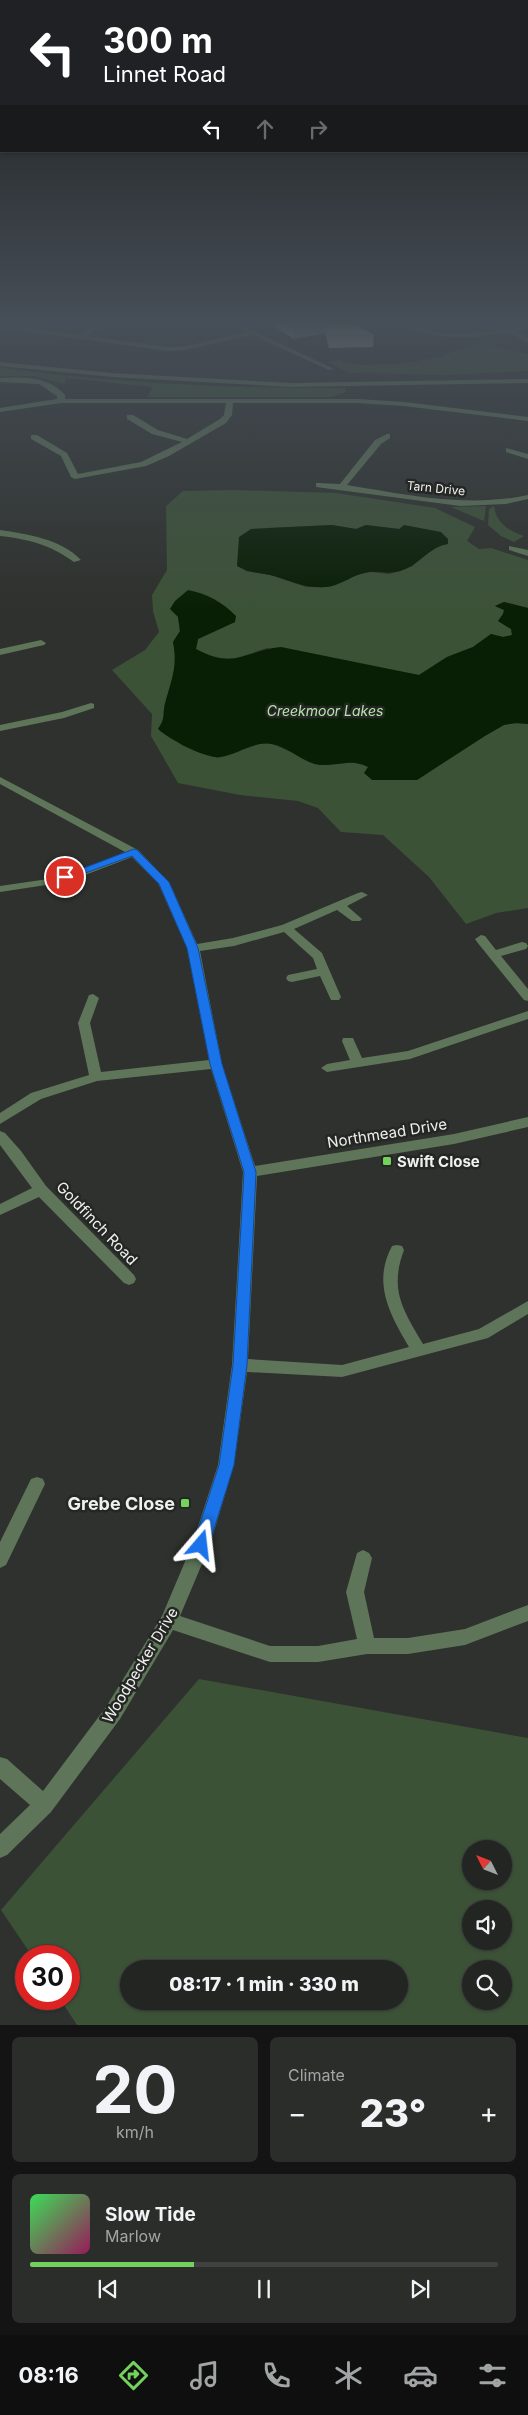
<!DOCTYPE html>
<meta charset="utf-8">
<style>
:root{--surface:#222522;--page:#2a2d2a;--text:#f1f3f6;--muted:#a2a5a5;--line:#3f4240;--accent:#73d25c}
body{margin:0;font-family:Inter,sans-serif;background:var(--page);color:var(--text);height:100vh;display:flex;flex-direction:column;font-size:19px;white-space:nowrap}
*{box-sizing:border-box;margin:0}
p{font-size:16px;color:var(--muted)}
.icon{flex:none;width:28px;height:28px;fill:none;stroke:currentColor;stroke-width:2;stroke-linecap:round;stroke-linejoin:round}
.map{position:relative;height:2025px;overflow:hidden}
.drawer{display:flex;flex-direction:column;gap:12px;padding:12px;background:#131413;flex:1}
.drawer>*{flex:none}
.banner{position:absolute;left:0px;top:0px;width:529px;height:152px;box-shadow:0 1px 4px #0004,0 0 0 1px var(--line);background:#202124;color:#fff;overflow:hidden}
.needle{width:32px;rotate:312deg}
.buttons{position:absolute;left:462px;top:1840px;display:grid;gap:10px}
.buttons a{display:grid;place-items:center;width:50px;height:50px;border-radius:50%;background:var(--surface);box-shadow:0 1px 4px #0004,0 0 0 1px var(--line);font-size:25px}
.speed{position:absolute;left:15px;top:1945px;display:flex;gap:10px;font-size:25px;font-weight:700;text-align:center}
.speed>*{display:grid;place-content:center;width:65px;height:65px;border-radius:50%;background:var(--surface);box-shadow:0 1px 4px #0004,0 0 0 1px var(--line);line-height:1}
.speed .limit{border:8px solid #d22;background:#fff;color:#111}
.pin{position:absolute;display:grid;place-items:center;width:42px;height:42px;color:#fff;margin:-21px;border:2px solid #fff;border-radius:50%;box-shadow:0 1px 5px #0007}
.me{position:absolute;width:55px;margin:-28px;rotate:17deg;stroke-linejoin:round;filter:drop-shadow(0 0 4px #0008)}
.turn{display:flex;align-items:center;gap:18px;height:105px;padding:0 20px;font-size:22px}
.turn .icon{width:65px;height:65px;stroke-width:2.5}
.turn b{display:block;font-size:35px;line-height:42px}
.lanes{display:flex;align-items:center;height:48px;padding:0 20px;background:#0003;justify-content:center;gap:25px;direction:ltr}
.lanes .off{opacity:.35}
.big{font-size:38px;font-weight:800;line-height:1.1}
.drawer .tile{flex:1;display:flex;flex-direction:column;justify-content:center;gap:8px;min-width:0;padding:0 18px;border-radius:8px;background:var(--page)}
.drawer .dial{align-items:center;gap:0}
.dial b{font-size:65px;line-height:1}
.song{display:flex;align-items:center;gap:15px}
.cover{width:60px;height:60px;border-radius:8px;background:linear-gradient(135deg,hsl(130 70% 55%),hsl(330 70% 35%))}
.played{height:5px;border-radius:2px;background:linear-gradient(90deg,var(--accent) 35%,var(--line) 35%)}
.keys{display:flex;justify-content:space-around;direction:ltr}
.heat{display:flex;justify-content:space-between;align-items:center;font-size:28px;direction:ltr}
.drawer .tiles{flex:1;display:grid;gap:12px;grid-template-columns:1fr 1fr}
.tile:last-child{grid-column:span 2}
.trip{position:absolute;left:120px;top:1960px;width:288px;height:50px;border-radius:25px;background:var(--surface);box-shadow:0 1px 4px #0004,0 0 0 1px var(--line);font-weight:800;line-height:50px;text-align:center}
.dock{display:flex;height:80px;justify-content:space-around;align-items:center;background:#0e0f0e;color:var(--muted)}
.dock .icon{width:35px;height:35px}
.dock .current{color:var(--accent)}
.dock b{font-size:22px;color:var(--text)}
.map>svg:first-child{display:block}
.green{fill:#3c5237;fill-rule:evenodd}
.water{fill:#091f05}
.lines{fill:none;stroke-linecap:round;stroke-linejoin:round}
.minor{fill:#5e7559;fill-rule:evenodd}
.tertiary{fill:#5e7559;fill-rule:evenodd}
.wall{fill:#bfc2be}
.shaded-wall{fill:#9b9e9b}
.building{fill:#dee2dd;stroke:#9b9e9b}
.route{fill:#1a73e8;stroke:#114b97}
.poi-dot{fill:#73d25c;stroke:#242723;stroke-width:2}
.labels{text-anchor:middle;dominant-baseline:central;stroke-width:5;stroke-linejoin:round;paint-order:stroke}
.far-street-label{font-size:12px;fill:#eef1ee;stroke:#242723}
.far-water-label{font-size:14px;font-style:italic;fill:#b7e3ad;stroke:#242723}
.street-label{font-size:15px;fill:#eef1ee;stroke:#242723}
.poi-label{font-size:15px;font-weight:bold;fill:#eef1ee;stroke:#242723;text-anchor:start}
.near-poi-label{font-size:18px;font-weight:bold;fill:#eef1ee;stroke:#242723;text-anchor:end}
</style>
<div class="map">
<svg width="528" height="2025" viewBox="0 0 528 2025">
<rect width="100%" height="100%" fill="#2e312d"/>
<g class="green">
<polygon points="481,342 528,354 528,371 446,375 349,373 328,362 340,360 360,365 398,364 436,358"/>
<path d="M0 367C114 384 230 388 345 388L346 392 331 397H147L153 387 66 378 65 384 34 376H0Z"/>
<path d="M233 490 336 493 435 508 475 527 467 541 479 549 491 548 528 560V608L504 602 495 606 504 610 503 614 498 621 511 629 512 635 503 637 491 634 473 647 447 657 419 675 267 648 234 659 213 658 196 649 198 639 235 622 178 617 180 631 173 642 176 659 173 677 164 706 165 719 182 745 218 758 262 743 273 744 320 765 359 762 369 767 417 780C440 765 480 734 504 725 512 723 520 723 528 724V908L496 913 466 924 429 877 383 835 341 832 318 808 298 801 240 795 178 783 151 736 152 714 112 670 145 650 159 632 153 611 152 595 167 570 166 506 183 491ZM332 525 356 529 366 525 399 529 437 546 418 560 413 566 389 574 371 572 355 575 328 587H306L271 575 245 571 267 528Z"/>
<polygon points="486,506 484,521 451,507"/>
<path d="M494 506C496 523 509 531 524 536L514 542 501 536 488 525 489 509Z"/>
<path d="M199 1679 528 1738V2025H77L60 1999H69V1956H32L1 1910ZM471 1849H504V1881H471ZM471 1909H504V1941H471ZM129 1969H399V2001H129ZM471 1969H504V2001H471Z"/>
</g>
<g class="water">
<path d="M332 525 356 529 366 525 399 529 404 525 441 532 448 539V544C429 547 420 564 403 570 391 575 381 571 369 572 353 574 341 586 326 587 305 589 289 580 270 575 258 572 248 573 237 566L239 537 251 529Z"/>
<path d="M188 590C208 594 222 602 236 616L235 622 198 639 196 649C235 670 244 651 281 647L419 675 447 657 473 647 491 634 503 637 512 635 511 629 498 621 503 614 504 610 495 606 504 602 528 608V724L516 723 504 725 485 736 417 780H372L364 773 368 767C351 758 338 766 320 765 302 763 288 746 271 744 253 741 237 755 220 757 205 759 169 739 158 729 166 717 162 716 165 704 171 680 178 667 173 642L180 631 178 617 170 609 175 601Z"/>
</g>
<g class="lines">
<g class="minor">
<polygon points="0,324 80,335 96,324 103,324 87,336 168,347 186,346 246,332 231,324 239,324 334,369 329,370 252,335 186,350 168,351 0,328"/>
<path d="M397 324C412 324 427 331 443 333 470 336 498 330 525 325L528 327 527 328 515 331 528 338V343L507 332 478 337H446L413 331Z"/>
<path d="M0 378C23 377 48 376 65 395V399H358L404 402 528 417V421L404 406 358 403H233L232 415 226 423 169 456 146 466 75 479 71 477 61 456 31 439V435H37L67 453 78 474 141 462 182 442 152 434 127 419V415H133L158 430 187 439 220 419 224 415 226 403H61L0 412V408L57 399V396L39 384 0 382Z"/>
<path d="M387 434H390V438L381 444 347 485C408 495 467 508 528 495V499L506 504 460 506 316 487V483H319L340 484 375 440Z"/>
<polygon points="506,448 528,454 528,459 506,452"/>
<path d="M0 530C27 534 61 539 81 560L74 562C51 545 28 539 0 536Z"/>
<polygon points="509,546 528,550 528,556 509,550"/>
<polygon points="41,640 46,643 44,645 0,655 0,649"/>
<polygon points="91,703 94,704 94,708 64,718 0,731 0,725 62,712"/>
<path d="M0 777 138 850 169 882 197 944 233 938 282 925 358 893 362 892 368 895 347 906 362 919 360 921H352L337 910 294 929 322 953 341 997 339 1000H331L320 976 292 982 288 981 286 978 288 975 317 969 313 958 284 932 234 946 200 951 222 1064 255 1166 454 1134 528 1117V1127L454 1144 257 1176 248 1359 342 1365 409 1347C390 1315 372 1283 392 1246L397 1245 402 1246 404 1250C389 1290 403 1310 423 1344L479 1329 528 1301V1314L488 1338 342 1377 247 1372 234 1465 210 1545 180 1616 270 1646H318L357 1639 346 1592 357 1553 363 1550 369 1553 372 1558 364 1592 374 1638H408L465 1629 528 1605V1621L465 1645 408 1654H367L318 1662H270L173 1630 120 1719 51 1812 7 1855 0 1858V1834L30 1805 0 1779V1757L7 1759 43 1791 106 1707 162 1616 192 1545 218 1465 232 1365 243 1172 211 1069 97 1081 41 1099 0 1124V1113L31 1093 89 1075 78 1023 89 995 93 994 99 998 90 1023 101 1072 209 1060 187 948 158 883 132 857 85 875 53 884 0 892V886L48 879 77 871 125 852 0 784Z"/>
<polygon points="481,935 485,936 496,950 522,942 526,943 528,946 526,949 501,956 528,989 528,1001 524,1000 477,942 475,939"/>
<polygon points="528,1011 528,1019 410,1059 327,1072 321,1068 327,1064 350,1060 342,1041 343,1038 353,1038 362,1058 408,1051"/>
<polygon points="0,1131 5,1133 21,1151 46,1186 134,1275 136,1279 134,1283 129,1285 124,1283 39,1197 0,1215 0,1204 32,1188 0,1145"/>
<polygon points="37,1477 43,1479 45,1484 6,1565 0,1568 0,1542 31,1479"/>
</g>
<polygon class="tertiary" points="0,362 112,373 291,383 528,379 528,383 291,387 112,377 0,366"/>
</g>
<polygon class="wall" points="270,324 355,324 374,335 373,347 329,348 325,333 294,339"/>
<polygon class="shaded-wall" points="304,324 326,324 325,333 294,339 294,326"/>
<g class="building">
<polygon points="291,324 304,324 294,326"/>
<polygon points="327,324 355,324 374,335 329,335"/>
</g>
<linearGradient id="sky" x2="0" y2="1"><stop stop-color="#191b19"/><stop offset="0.53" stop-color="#464e57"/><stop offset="1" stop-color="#464e57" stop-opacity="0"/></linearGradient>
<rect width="528" height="608" fill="url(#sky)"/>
<polygon class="route" points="134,849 137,850 169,882 198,948 222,1064 256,1172 247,1365 234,1465 209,1545 207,1550 201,1552 196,1550 193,1545 219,1465 233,1365 244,1172 210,1064 187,948 159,884 132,856 69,879 65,880 60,877"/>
<g class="poi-dot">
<rect x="382" y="1156" width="10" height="10" rx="2.5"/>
<rect x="180" y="1498" width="10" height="10" rx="2.5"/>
</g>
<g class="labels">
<g class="far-street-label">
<text transform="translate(436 488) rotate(6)">Tarn Drive</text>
</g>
<g class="far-water-label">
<text x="325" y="710">Creekmoor Lakes</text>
</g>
<g class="street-label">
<text transform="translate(387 1133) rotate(-9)">Northmead Drive</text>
<text transform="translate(97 1223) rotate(46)">Goldfinch Road</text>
<text transform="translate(140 1665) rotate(-59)">Woodpecker Drive</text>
</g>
<g class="poi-label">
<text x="397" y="1161">Swift Close</text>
</g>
<g class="near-poi-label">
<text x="175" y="1503">Grebe Close</text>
</g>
</g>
</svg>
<div class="buttons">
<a><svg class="needle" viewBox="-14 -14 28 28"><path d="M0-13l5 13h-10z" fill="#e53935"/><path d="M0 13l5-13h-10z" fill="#a2a5a5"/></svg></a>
<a><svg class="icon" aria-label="sound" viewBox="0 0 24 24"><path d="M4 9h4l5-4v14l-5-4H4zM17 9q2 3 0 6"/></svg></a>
<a><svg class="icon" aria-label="search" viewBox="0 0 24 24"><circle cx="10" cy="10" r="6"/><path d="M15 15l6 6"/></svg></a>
</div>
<div class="speed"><div class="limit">30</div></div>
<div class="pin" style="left:65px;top:877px;background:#d93025"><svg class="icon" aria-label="arrive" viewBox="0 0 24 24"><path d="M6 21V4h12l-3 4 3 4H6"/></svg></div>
<svg class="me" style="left:201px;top:1545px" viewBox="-20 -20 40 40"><path d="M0-17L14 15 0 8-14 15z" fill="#1a73e8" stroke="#fff" stroke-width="4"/></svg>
<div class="trip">08:17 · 1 min · 330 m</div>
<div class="banner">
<div class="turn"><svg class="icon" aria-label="left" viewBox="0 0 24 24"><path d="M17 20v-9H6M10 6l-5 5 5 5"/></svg><div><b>300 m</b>Linnet Road</div></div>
<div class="lanes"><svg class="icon" aria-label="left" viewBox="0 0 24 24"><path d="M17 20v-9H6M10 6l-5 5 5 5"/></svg><svg class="icon off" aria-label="ahead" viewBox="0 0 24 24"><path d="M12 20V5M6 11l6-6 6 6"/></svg><svg class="icon off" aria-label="right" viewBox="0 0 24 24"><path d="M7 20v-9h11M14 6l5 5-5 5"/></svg></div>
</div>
</div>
<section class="drawer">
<div class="tiles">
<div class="tile dial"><b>20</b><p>km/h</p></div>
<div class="tile"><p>Climate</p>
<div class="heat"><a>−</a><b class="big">23°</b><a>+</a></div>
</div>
<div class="tile">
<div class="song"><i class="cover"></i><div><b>Slow Tide</b><p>Marlow</p></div></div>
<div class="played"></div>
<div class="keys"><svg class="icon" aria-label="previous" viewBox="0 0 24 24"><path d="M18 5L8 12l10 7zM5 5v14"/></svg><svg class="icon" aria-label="pause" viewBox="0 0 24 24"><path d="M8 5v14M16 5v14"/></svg><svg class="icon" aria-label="next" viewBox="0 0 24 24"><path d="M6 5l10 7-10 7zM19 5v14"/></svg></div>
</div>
</div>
</section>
<nav class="dock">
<b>08:16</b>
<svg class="icon current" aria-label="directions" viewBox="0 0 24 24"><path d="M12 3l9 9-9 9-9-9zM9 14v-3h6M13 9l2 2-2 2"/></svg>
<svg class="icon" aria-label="music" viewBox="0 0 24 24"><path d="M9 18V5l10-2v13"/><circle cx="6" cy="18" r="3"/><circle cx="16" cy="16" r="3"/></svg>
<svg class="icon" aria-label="phone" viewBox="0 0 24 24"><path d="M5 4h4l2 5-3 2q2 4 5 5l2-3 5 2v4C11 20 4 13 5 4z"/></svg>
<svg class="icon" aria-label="climate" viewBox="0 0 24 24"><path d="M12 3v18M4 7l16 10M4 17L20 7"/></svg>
<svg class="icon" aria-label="car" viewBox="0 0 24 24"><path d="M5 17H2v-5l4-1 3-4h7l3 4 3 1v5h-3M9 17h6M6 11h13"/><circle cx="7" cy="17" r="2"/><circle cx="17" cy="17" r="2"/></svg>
<svg class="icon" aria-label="filters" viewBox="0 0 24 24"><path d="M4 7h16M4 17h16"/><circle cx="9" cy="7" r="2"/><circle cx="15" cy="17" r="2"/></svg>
</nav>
